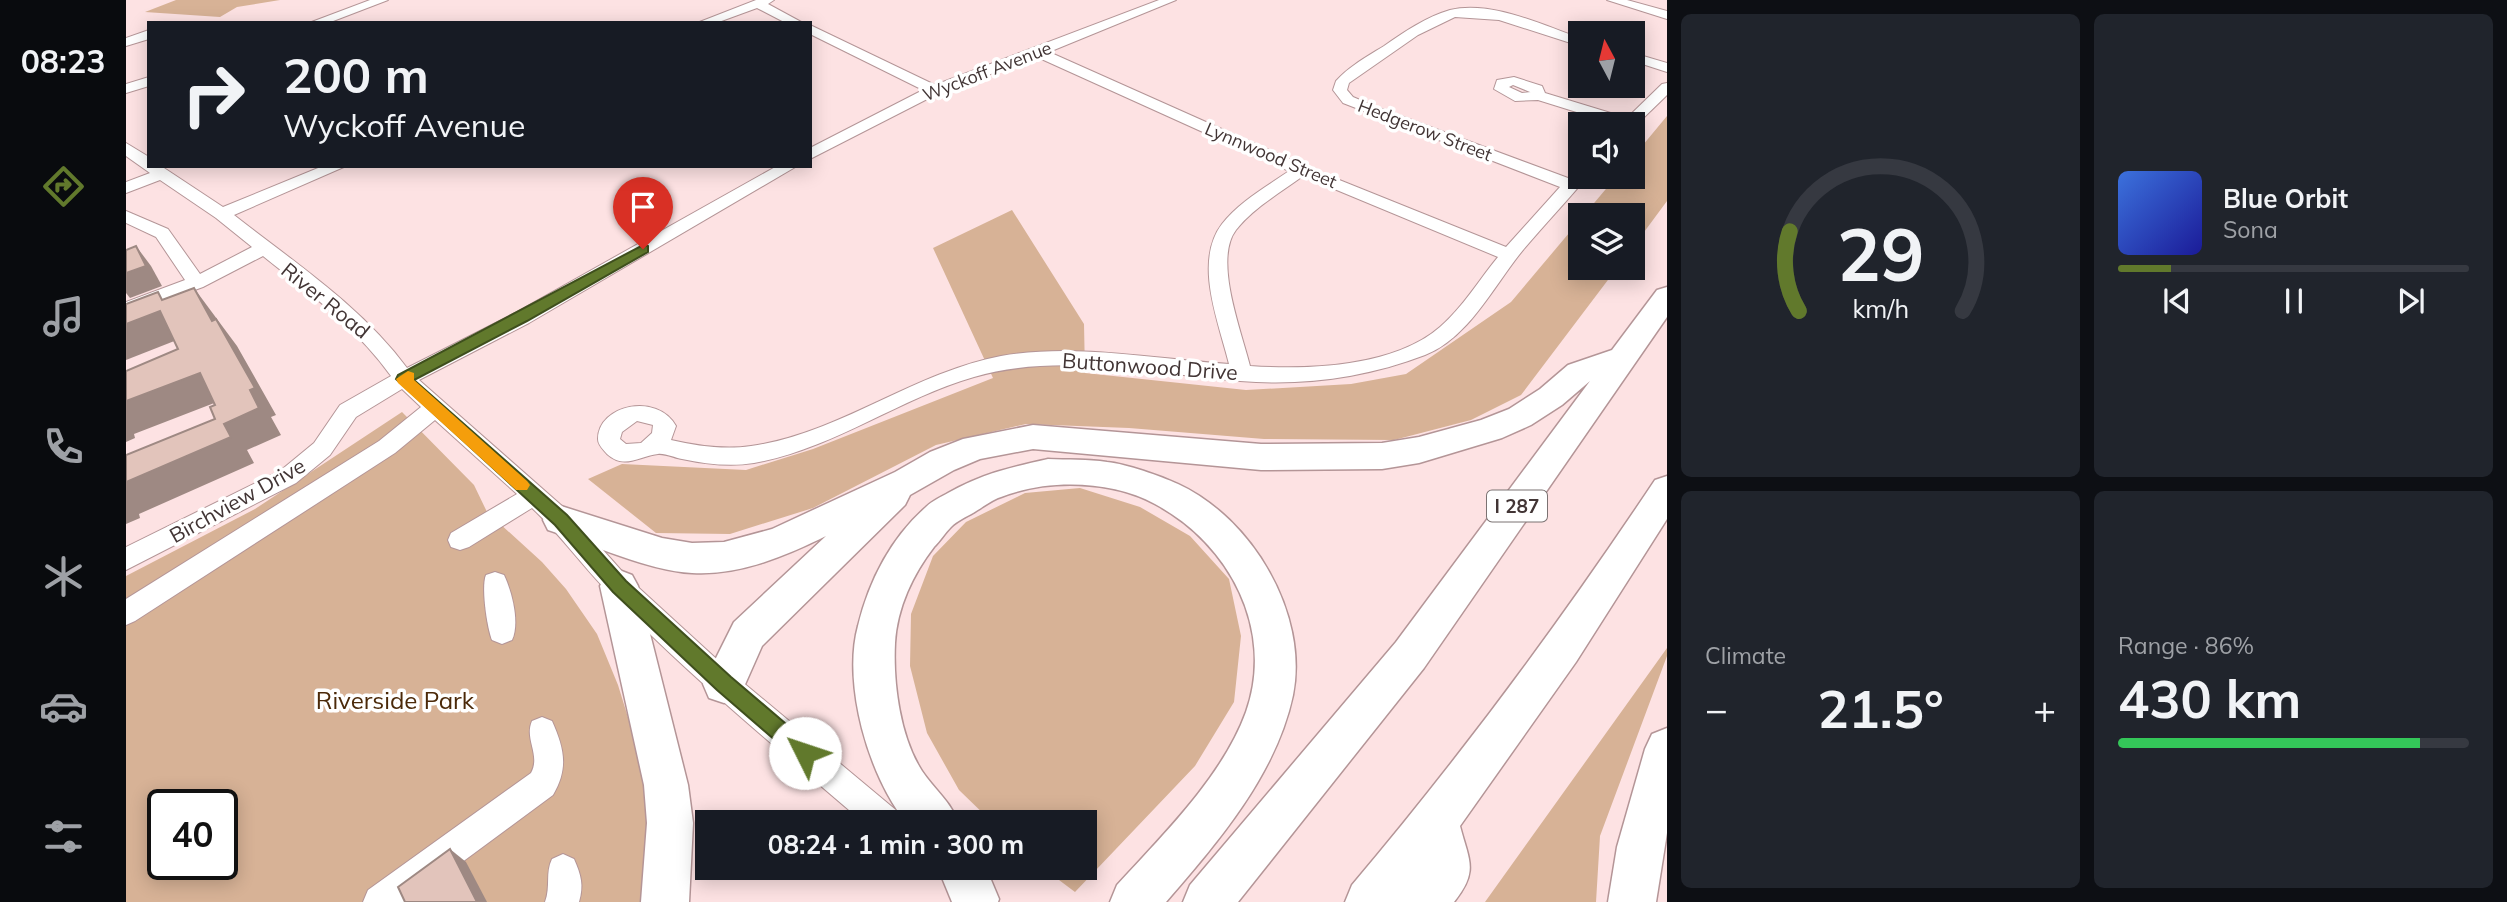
<!DOCTYPE html>
<meta charset="utf-8">
<style>
:root{--surface:#171b24;--page:#20242c;--text:#f1f3f6;--muted:#9ea1a6;--line:#363941;--accent:#61792c}
body{margin:0;font-family:Mulish,sans-serif;background:var(--page);color:var(--text);height:100vh;display:flex;flex-direction:column;font-size:26px;white-space:nowrap}
*{box-sizing:border-box;margin:0}
p{font-size:23px;color:var(--muted)}
.icon{flex:none;width:38px;height:38px;fill:none;stroke:currentColor;stroke-width:2;stroke-linecap:round;stroke-linejoin:round}
.map{position:relative;flex:1;overflow:hidden}
.details{display:flex;flex-direction:column;gap:14px;padding:14px;background:#0d0f14;width:840px}
.details>*{flex:none}
.hud{position:absolute;left:21px;top:21px;width:665px;height:147px;border-radius:0px;box-shadow:0 4px 18px #0003;background:#171b24;color:var(--text);overflow:hidden}
.needle{width:46px;rotate:353deg}
.fabs{position:absolute;left:1442px;top:21px;display:grid;gap:14px}
.fabs a{display:grid;place-items:center;width:77px;height:77px;border-radius:0px;background:var(--surface);box-shadow:0 4px 18px #0003;font-size:35px}
.speed{position:absolute;left:21px;top:789px;display:flex;gap:14px;font-size:35px;font-weight:700;text-align:center}
.speed>*{display:grid;place-content:center;width:91px;height:91px;border-radius:50%;background:var(--surface);box-shadow:0 4px 18px #0003;line-height:1}
.speed .limit{border:4px solid #111;border-radius:10px;background:#fff;color:#111}
.pin{position:absolute;display:grid;place-items:center;width:60px;height:60px;color:#fff;margin:-72px -30px;border-radius:50% 50% 50% 0;rotate:-45deg;box-shadow:0 0 7px #0007}
.pin .icon{rotate:45deg}
.me{position:absolute;width:77px;margin:-38px;rotate:311deg;stroke-linejoin:round;filter:drop-shadow(0 0 5px #0008)}
.turn{display:flex;align-items:center;gap:24px;height:147px;padding:0 21px;font-size:32px}
.turn .icon{width:91px;height:91px;stroke-width:2.5}
.turn b{display:block;font-size:49px;line-height:60px}
.big{font-size:52px;font-weight:700;line-height:1.1}
.details .widget{flex:1;display:flex;flex-direction:column;justify-content:center;gap:10px;min-width:0;padding:0 24px;border-radius:10px;background:var(--page)}
.details .dial{align-items:center;gap:0}
.dial svg{height:182px;overflow:visible;fill:none;stroke:var(--line);stroke-width:7;stroke-linecap:round;text-anchor:middle}
.dial text{fill:var(--text);stroke:none}
.song{display:flex;align-items:center;gap:21px}
.cover{width:84px;height:84px;border-radius:10px;background:linear-gradient(135deg,hsl(220 70% 55%),hsl(240 70% 35%))}
.played{height:7px;border-radius:4px;background:linear-gradient(90deg,var(--accent) 15%,var(--line) 15%)}
.keys{display:flex;justify-content:space-around;direction:ltr}
.heat{display:flex;justify-content:space-between;align-items:center;font-size:38px;direction:ltr}
.charge{height:10px;border-radius:5px;background:linear-gradient(90deg,#34c759 86%,var(--line) 0)}
.details .tiles{flex:1;display:grid;gap:14px;grid-template-columns:repeat(2,1fr)}
.trip{position:absolute;left:569px;top:810px;width:402px;height:70px;border-radius:0px;background:var(--surface);box-shadow:0 4px 18px #0003;font-weight:700;line-height:70px;text-align:center}
main{display:flex;flex:1;min-height:0}
.tabs{display:flex;flex-direction:column;width:126px;justify-content:space-around;align-items:center;background:#090b0e;color:var(--muted)}
.tabs .icon{width:49px;height:49px}
.tabs .on{color:var(--accent)}
.tabs b{font-size:32px;color:var(--text)}
.map>svg:first-child{display:block}
.green{fill:#d7b296;fill-rule:evenodd}
.lines{fill:none;stroke-linecap:round;stroke-linejoin:round}
.minor-casing{stroke:#b49597;stroke-width:2}
.highway-casing{stroke:#b49597;stroke-width:3}
.minor{fill:#fff;fill-rule:evenodd}
.highway{fill:#fff;fill-rule:evenodd}
.shaded-wall{fill:#9e8983}
.building{fill:#e2c4bb;stroke:#9e8983;stroke-width:2}
.route{fill:#61792c;stroke:#3f4f1d;stroke-width:2}
.slow{fill:#f59e0b}
.labels{text-anchor:middle;dominant-baseline:central;stroke-width:7;stroke-linejoin:round;paint-order:stroke}
.far-street-label{font-size:18px;fill:#423535;stroke:#fff}
.shield{fill:#fff;stroke:#7b7272;stroke-width:2}
.shield-label{font-size:19px;font-weight:bold;fill:#423535}
.street-label{font-size:21px;fill:#423535;stroke:#fff}
.near-park-label{font-size:24px;fill:#4b2909;stroke:#fff}
</style>
<main>
<nav class="tabs">
<b>08:23</b>
<svg class="icon on" aria-label="directions" viewBox="0 0 24 24"><path d="M12 3l9 9-9 9-9-9zM9 14v-3h6M13 9l2 2-2 2"/></svg>
<svg class="icon" aria-label="music" viewBox="0 0 24 24"><path d="M9 18V5l10-2v13"/><circle cx="6" cy="18" r="3"/><circle cx="16" cy="16" r="3"/></svg>
<svg class="icon" aria-label="phone" viewBox="0 0 24 24"><path d="M5 4h4l2 5-3 2q2 4 5 5l2-3 5 2v4C11 20 4 13 5 4z"/></svg>
<svg class="icon" aria-label="climate" viewBox="0 0 24 24"><path d="M12 3v18M4 7l16 10M4 17L20 7"/></svg>
<svg class="icon" aria-label="car" viewBox="0 0 24 24"><path d="M5 17H2v-5l4-1 3-4h7l3 4 3 1v5h-3M9 17h6M6 11h13"/><circle cx="7" cy="17" r="2"/><circle cx="17" cy="17" r="2"/></svg>
<svg class="icon" aria-label="filters" viewBox="0 0 24 24"><path d="M4 7h16M4 17h16"/><circle cx="9" cy="7" r="2"/><circle cx="15" cy="17" r="2"/></svg>
</nav>
<div class="map">
<svg width="1541" height="902" viewBox="0 0 1541 902">
<rect width="100%" height="100%" fill="#fde2e3"/>
<g class="green">
<polygon points="50,0 154,0 111,7 94,17 19,12"/>
<polygon points="1541,116 1541,201 1507,247 1507,215 1458,215 1490,177 1507,177 1507,157"/>
<polygon points="886,210 958,324 959,373 1120,390 1225,384 1280,374 1385,302 1454,220 1454,268 1491,268 1395,395 1345,420 1268,440 1138,439 1003,428 900,424 810,445 687,508 604,534 530,533 462,479 496,464 620,470 687,449 867,378 807,248"/>
<path d="M276 412 348 485 361 512 416 562 440 589 471 634 492 685 504 724 513 721 526 822 519 902H0V576L129 509ZM37 805H96V864H37Z"/>
<polygon points="954,488 1014,507 1064,536 1103,579 1115,636 1108,702 1069,766 949,892 917,868 959,868 959,822 866,822 833,790 801,733 784,666 785,614 807,556 840,522 899,493"/>
<polygon points="1541,648 1541,656 1474,836 1470,902 1359,902"/>
</g>
<g class="lines">
<g class="minor-casing">
<g id="minor">
<polygon points="244,0 262,0 202,23 183,23"/>
<polygon points="630,0 648,0 642,4 677,23 660,23 631,8 590,23 571,23"/>
<path d="M1033 0H1050L923 52 1181 167 1380 247 1434 187 1217 103 1207 90 1210 81C1222 67 1242 56 1258 46 1278 32 1300 17 1324 10 1365 0 1416 25 1454 38V46L1373 20 1329 17 1292 35 1223 83 1221 90 1227 97 1248 106 1442 178 1454 170V177H1461C1440 202 1418 225 1397 250 1368 285 1343 338 1299 355 1239 378 1177 386 1114 381 1027 374 934 352 848 377 772 399 707 449 628 463 604 467 579 464 556 459 549 458 539 453 532 454 513 456 499 470 481 454 477 449 472 445 472 439 472 405 531 392 550 426L545 440C571 446 598 450 625 446 713 434 786 373 875 356 950 343 1028 359 1103 364 1093 323 1067 262 1096 224 1113 202 1140 187 1163 171L911 57 813 93 684 159V148L797 90 684 34V25L809 85ZM1177 176 1372 257C1353 280 1337 307 1314 327 1268 367 1182 370 1124 366 1116 333 1087 260 1110 230 1127 208 1154 193 1177 176ZM511 421 527 425 526 433 515 443 500 444 494 439 496 432Z"/>
<polygon points="1481,0 1501,0 1541,11 1541,19"/>
<polygon points="23,30 23,39 0,46 0,38"/>
<polygon points="1507,53 1541,63 1541,72 1507,61"/>
<polygon points="23,77 23,86 0,93 0,84"/>
<path d="M1388 77 1416 86 1419 93 1501 118 1536 84 1541 83V95L1507 128V124H1489L1412 100 1389 101 1368 89 1371 80ZM1387 85 1404 92H1405L1396 93 1383 87Z"/>
<path d="M0 143 23 157V166H35L97 207 197 166H220L108 215C169 263 235 306 281 368L389 313 651 166H671L403 323 293 380 444 513 502 578 608 675 771 811 775 822H737C651 748 563 676 485 595 457 567 435 535 406 508L343 547 334 550 325 547 322 540 325 533 391 494 309 420 269 453 9 621 0 625V599L253 441 295 407 276 389 230 417 204 455 170 483 0 570V547L154 471 188 443 214 405 265 376C230 327 183 293 137 256L77 287 0 315V302L59 280 30 237 0 223V211L42 229 74 274 126 247 90 218 34 180 0 193V182L24 173 0 156Z"/>
<path d="M369 572 378 575C386 592 394 623 386 640L376 644 366 640C361 628 355 586 360 575Z"/>
<path d="M416 717 426 721C438 748 443 768 427 795L282 902H237L242 890 405 773C415 755 398 739 406 721Z"/>
<path d="M437 854 448 859C455 875 458 885 453 902H419C425 886 419 873 426 859Z"/>
</g>
</g>
<g class="highway-casing">
<g id="highway">
<path d="M1541 287V317L1298 668 1112 902H1057L1064 885 1270 642 1464 381 1436 405 1405 425 1376 438 1293 463 1256 469 1135 470 907 449 854 459 828 470 784 495 779 505 636 646 613 698 598 703 583 698 577 684 608 622 700 536C660 556 612 576 566 573 523 571 465 544 422 530L417 520 422 510 435 506 536 538 566 543 598 542 646 529 769 472 804 452 837 439 907 425 1135 444 1256 443 1293 437 1355 420 1383 409 1414 389 1442 365 1486 350 1531 290Z"/>
<path d="M922 459C942 460 962 459 981 462 1001 464 1034 476 1052 484 1126 518 1183 614 1167 695 1150 775 1092 842 1040 902H984L991 885C1036 836 1097 776 1120 712 1149 630 1104 544 1029 504 985 480 921 479 875 497 865 500 856 508 847 513 840 517 831 521 825 527 819 533 814 541 808 547 787 574 771 608 769 643 767 683 774 737 796 771 808 789 825 802 832 822H780C743 777 716 684 732 626 743 581 765 538 800 507 806 501 815 497 822 493 858 473 883 468 922 459Z"/>
<path d="M1541 476V519L1450 662 1334 826C1343 861 1353 871 1328 902H1219L1226 885C1335 756 1435 621 1529 480Z"/>
<polygon points="493,570 506,575 512,586 562,785 567,823 563,902 515,902 521,823 518,785 474,586 480,575"/>
<polygon points="1541,728 1541,833 1530,902 1482,902 1491,847 1519,749 1526,734"/>
<polygon points="812,868 860,868 873,899 872,902 826,902"/>
</g>
</g>
<use href="#minor" class="minor"/>
<use href="#highway" class="highway"/>
</g>
<g class="shaded-wall">
<polygon points="10,246 25,266 36,286 4,298 0,293 0,273"/>
<polygon points="68,288 111,346 150,415 145,417 155,435 121,450 128,463 13,514 14,518 0,524 0,482 98,424 86,321"/>
<polygon points="34,311 56,338 0,360 0,324"/>
<polygon points="74,373 96,400 8,434 9,438 0,442 0,401"/>
<polygon points="324,849 340,862 361,902 351,902"/>
</g>
<g class="building">
<polygon points="10,246 20,266 0,273 0,250"/>
<polygon points="68,288 86,321 90,319 129,388 124,390 133,408 98,424 105,437 0,482 0,455 89,419 84,407 89,405 74,373 0,401 0,371 52,349 34,311 0,324 0,304 32,292 36,300"/>
<polygon points="324,849 351,902 279,902 272,887"/>
</g>
<polygon class="route" points="517,245 522,246 522,252 401,321 288,380 441,515 500,581 605,677 686,746 689,753 686,760 679,763 672,760 591,690 487,592 429,525 270,379 272,375"/>
<polygon class="slow" points="282,371 288,373 288,380 401,481 404,485 401,490 390,490 272,383 270,379"/>
<g class="labels">
<g class="far-street-label">
<text transform="translate(861 71) rotate(-21)">Wyckoff Avenue</text>
<text transform="translate(1299 130) rotate(21)">Hedgerow Street</text>
<text transform="translate(1145 155) rotate(23)">Lynnwood Street</text>
</g>
<rect class="shield" x="1361" y="490.5" width="60" height="31" rx="5"/>
<g class="shield-label">
<text x="1391" y="506">I 287</text>
</g>
<g class="street-label">
<text transform="translate(200 300) rotate(39)">River Road</text>
<text transform="translate(1024 366) rotate(4)">Buttonwood Drive</text>
<text transform="translate(111 500) rotate(-29)">Birchview Drive</text>
</g>
<g class="near-park-label">
<text x="269" y="700">Riverside Park</text>
</g>
</g>
</svg>
<div class="fabs">
<a><svg class="needle" viewBox="-14 -14 28 28"><path d="M0-13l5 13h-10z" fill="#e53935"/><path d="M0 13l5-13h-10z" fill="#9ea1a6"/></svg></a>
<a><svg class="icon" aria-label="sound" viewBox="0 0 24 24"><path d="M4 9h4l5-4v14l-5-4H4zM17 9q2 3 0 6"/></svg></a>
<a><svg class="icon" aria-label="layers" viewBox="0 0 24 24"><path d="M12 4l9 5-9 5-9-5zM3 14l9 5 9-5"/></svg></a>
</div>
<div class="speed"><div class="limit">40</div></div>
<div class="pin" style="left:517px;top:249px;background:#d93025"><svg class="icon" aria-label="arrive" viewBox="0 0 24 24"><path d="M6 21V4h12l-3 4 3 4H6"/></svg></div>
<svg class="me" style="left:679px;top:753px" viewBox="-20 -20 40 40"><circle r="19" fill="#fff"/><path d="M0-13L10 11 0 6-10 11z" fill="#61792c"/></svg>
<div class="trip">08:24 · 1 min · 300 m</div>
<div class="hud">
<div class="turn"><svg class="icon" aria-label="right" viewBox="0 0 24 24"><path d="M7 20v-9h11M14 6l5 5-5 5"/></svg><div><b>200 m</b>Wyckoff Avenue</div></div>
</div>
</div>
<section class="details">
<div class="tiles">
<div class="widget dial"><svg viewBox="0 0 100 80">
<path d="M14 69A42 42 0 1 1 86 69"/>
<path d="M14 69A42 42 0 0 1 10 34" stroke="#61792c"/>
<text x="50" y="56" font-size="32" font-weight="700">29</text>
<text x="50" y="72" font-size="11">km/h</text>
</svg></div>
<div class="widget">
<div class="song"><i class="cover"></i><div><b>Blue Orbit</b><p>Sona</p></div></div>
<div class="played"></div>
<div class="keys"><svg class="icon" aria-label="previous" viewBox="0 0 24 24"><path d="M18 5L8 12l10 7zM5 5v14"/></svg><svg class="icon" aria-label="pause" viewBox="0 0 24 24"><path d="M8 5v14M16 5v14"/></svg><svg class="icon" aria-label="next" viewBox="0 0 24 24"><path d="M6 5l10 7-10 7zM19 5v14"/></svg></div>
</div>
<div class="widget"><p>Climate</p>
<div class="heat"><a>−</a><b class="big">21.5°</b><a>+</a></div>
</div>
<div class="widget"><p>Range · 86%</p><b class="big">430 km</b><div class="charge"></div></div>
</div>
</section>
</main>
